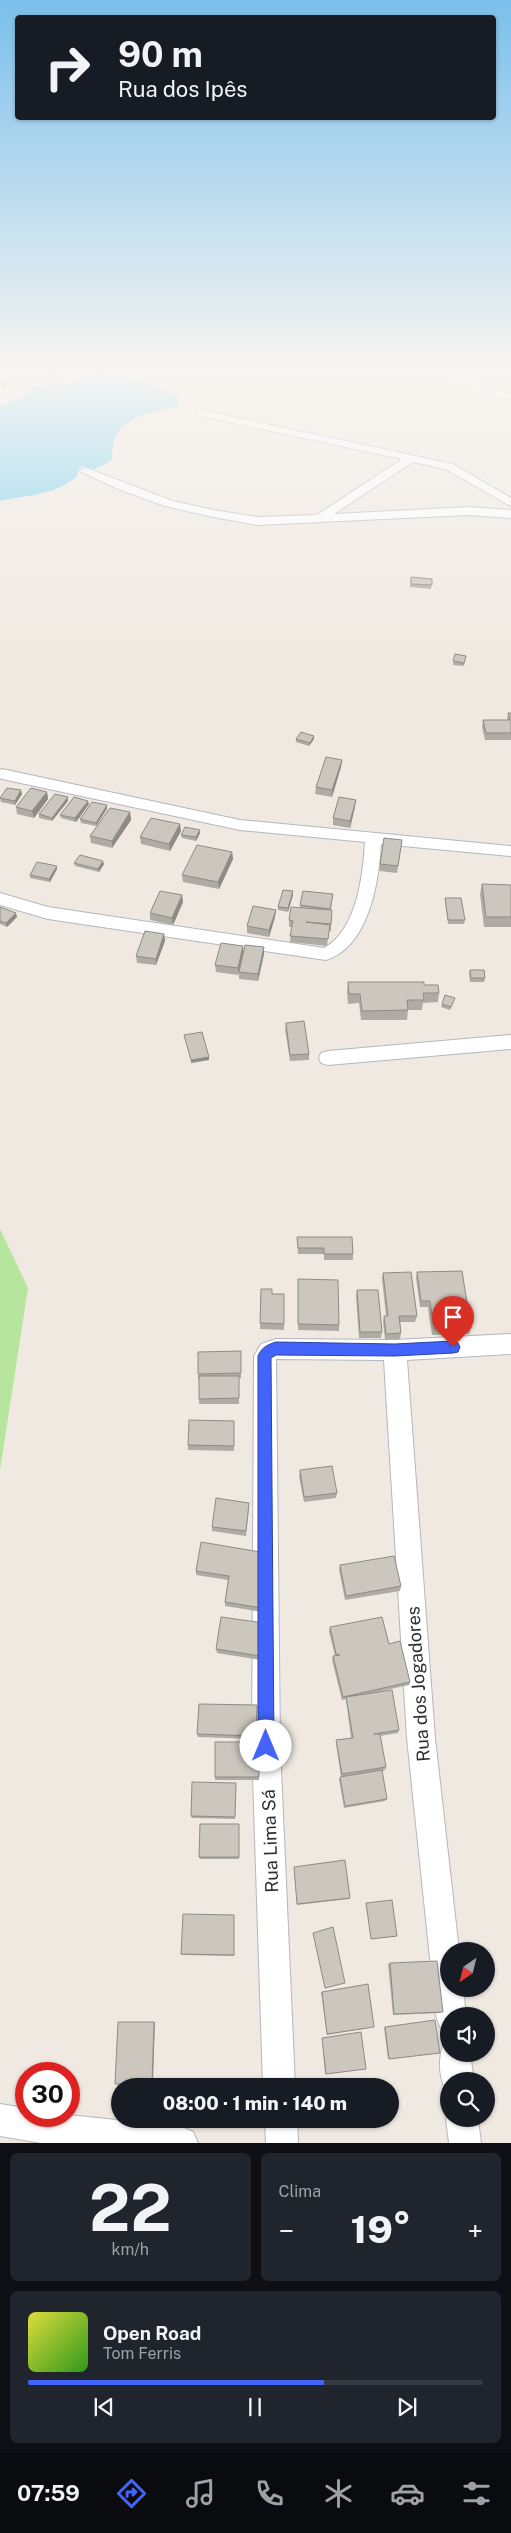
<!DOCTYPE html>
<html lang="pt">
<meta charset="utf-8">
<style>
:root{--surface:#171b24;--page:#20242c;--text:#f1f3f6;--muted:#9ea1a6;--line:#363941;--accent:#4264fb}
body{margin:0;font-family:"Public Sans",sans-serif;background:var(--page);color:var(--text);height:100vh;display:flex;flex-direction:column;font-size:19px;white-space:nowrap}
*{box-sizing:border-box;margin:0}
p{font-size:16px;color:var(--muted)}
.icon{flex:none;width:28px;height:28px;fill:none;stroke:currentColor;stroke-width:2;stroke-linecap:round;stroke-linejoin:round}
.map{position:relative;height:2143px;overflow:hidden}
.side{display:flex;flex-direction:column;gap:10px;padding:10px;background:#0d0f14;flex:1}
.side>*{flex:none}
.banner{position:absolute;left:15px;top:15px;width:481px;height:105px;border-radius:5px;box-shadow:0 1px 4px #0004;background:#171b24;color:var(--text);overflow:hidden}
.needle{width:32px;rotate:215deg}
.buttons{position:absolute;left:440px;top:1942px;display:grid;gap:10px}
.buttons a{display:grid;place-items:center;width:55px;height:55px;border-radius:50%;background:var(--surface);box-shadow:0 1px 4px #0004;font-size:25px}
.speed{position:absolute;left:15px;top:2062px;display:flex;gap:10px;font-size:25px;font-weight:700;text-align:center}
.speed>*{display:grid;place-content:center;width:65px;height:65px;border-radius:50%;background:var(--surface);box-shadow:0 1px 4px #0004;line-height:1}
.speed .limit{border:8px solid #d22;background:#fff;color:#111}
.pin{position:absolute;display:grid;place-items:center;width:42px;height:42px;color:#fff;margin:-51px -21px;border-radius:50% 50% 50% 0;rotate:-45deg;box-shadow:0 0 5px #0007}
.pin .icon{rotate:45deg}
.me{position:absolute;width:55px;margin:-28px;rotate:0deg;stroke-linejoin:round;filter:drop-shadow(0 0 4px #0008)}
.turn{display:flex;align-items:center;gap:18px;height:105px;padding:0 20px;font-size:22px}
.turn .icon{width:65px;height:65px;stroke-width:2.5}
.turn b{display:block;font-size:35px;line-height:42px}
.big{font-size:38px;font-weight:800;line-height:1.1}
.side .card{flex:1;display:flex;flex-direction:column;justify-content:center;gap:8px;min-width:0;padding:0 18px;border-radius:8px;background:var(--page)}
.side .dial{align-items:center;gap:0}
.dial b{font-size:65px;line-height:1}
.song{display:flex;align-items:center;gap:15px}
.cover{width:60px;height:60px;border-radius:8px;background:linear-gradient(135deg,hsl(60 70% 55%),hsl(110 70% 35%))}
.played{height:5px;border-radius:2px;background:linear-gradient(90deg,var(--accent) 65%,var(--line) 65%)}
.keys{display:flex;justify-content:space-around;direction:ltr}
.heat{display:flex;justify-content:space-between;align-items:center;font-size:28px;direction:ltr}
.side .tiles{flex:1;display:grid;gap:10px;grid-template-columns:1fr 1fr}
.card:last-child{grid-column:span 2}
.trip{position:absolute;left:111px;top:2078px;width:288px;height:50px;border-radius:25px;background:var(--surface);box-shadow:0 1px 4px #0004;font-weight:800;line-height:50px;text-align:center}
.tabs{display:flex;height:80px;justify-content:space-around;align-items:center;background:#090b0e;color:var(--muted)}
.tabs .icon{width:35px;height:35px}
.tabs .active{color:var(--accent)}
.tabs b{font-size:22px;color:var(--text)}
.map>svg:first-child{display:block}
.green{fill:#b6e59e}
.water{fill:#75cff0}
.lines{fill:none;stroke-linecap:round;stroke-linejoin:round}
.minor-casing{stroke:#b4b7c1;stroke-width:2}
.minor{fill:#fff;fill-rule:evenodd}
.wall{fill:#afaba4}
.shaded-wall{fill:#8e8b86}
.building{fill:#cbc7bf;stroke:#8e8b86}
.route{fill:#4264fb;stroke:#2b41a3}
.labels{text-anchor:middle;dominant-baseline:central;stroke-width:4.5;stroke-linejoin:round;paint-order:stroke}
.near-street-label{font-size:18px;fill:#2e2e2e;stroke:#fff}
</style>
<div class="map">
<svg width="511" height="2143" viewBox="0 0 511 2143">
<rect width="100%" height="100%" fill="#efe9e1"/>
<polygon class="green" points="0,1229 28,1288 0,1470"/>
<path class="water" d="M102 369 177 394 179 400 177 407C157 410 121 417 114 440 112 446 112 453 112 460L93 470 82 466 77 469 78 475C58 495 26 495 0 501V406L26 396 29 390 36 386 65 384Z"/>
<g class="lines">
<g class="minor-casing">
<g id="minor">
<polygon points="453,377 511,394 511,400 449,382 448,380"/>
<polygon points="200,410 453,464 511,498 511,506 445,469 413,462 334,514 468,507 511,510 511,518 468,515 258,525 213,517 165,506 123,491 79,471 85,468 89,469 173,501 213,510 258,517 317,515 402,459 196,415 196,411"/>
<path d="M2 769 240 820 511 846V856L381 844C379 881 369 947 326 960L48 919 0 905V893L48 907 324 948C357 930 363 875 365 842L240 830 2 779 0 778V770Z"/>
<polygon points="511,1035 511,1049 328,1065 321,1063 319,1058 321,1053 328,1051"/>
<polygon points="511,1334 511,1354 407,1360 435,1738 459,1951 449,1951 449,1989 463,1989 466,2016 449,2016 449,2030 440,2027 436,2016 407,1738 384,1360 276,1359 280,1746 295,2086 263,2086 252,1746 254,1356 261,1344 276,1339 395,1340"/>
<path d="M449 2041V2054H470L474 2081H449V2093C438 2082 438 2057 444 2043Z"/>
<polygon points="0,2104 26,2108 26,2116 69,2115 182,2127 193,2132 198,2143 41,2143 0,2136"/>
<polygon points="449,2113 449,2119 478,2119 481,2143 449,2143 446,2119"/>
<polygon points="265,2119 297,2119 298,2143 266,2143"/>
</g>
</g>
<use href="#minor" class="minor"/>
</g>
<g class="wall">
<polygon points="47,369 57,369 56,372 47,372"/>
<polygon points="411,577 432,579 431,589 410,587"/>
<polygon points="455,654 466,656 464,666 453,665"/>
<polygon points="508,713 511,713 511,740 485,740 482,727 483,720 507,720"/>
<polygon points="314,736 314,739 309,746 296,742 296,739"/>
<polygon points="342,760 341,767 332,797 315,794 316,787"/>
<polygon points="47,792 48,799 34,818 17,814 16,807"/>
<polygon points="22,794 15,805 1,802 0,798"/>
<polygon points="68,797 68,801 52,821 39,818 39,814"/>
<polygon points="89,804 76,822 61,818 60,815"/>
<polygon points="355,807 350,828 333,825 333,818"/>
<polygon points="107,809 96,826 81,823 80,819"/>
<polygon points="130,812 131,820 112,848 91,843 90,836"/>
<polygon points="200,830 200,833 196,841 182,838 181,835"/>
<polygon points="181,831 170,851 141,844 140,837"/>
<polygon points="402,840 397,873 379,871 380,864"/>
<polygon points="232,852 233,859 219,889 183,882 182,875"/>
<polygon points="74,863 104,864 99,872 75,866"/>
<polygon points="57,869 50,882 30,878 30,875"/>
<polygon points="482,884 511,885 511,927 484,927 480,894"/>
<polygon points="293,891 293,895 288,912 278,910 278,907"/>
<polygon points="333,894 331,910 332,910 331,931 329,931 327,946 290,942 292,927 289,927 289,920 300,908 300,905"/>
<polygon points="182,895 183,902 173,925 150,920 150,913"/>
<polygon points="445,898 465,920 464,924 448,924 445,901"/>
<polygon points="0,907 17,917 7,927 0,924"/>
<polygon points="276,910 275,917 269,937 247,933 247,926"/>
<polygon points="164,934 165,941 156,965 137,963 136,956"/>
<polygon points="264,947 264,954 258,981 239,979 239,972 238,975 216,972 215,965 243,951"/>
<polygon points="470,970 485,978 484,982 470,982 469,973"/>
<polygon points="348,982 424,985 439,993 438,1002 423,1003 422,1010 408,1010 407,1020 361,1020 359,1003 348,1004 347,992"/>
<polygon points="454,1001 450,1010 441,1007 442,1004"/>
<polygon points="286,1023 309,1054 309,1060 290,1061 285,1029"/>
<polygon points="297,1237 353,1254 353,1260 324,1260 324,1254 298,1254"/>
<polygon points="417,1272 471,1328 469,1334 432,1335 428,1307 420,1307 416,1278"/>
<polygon points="383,1273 417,1316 415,1322 400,1322 401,1333 400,1339 385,1340 383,1322 384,1316 386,1316 382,1279"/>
<polygon points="298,1279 339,1325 339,1331 298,1330"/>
<polygon points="261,1289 272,1294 284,1324 284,1330 260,1329"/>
<polygon points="357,1290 382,1332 381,1338 359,1338 356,1296"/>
<polygon points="241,1351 241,1378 239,1378 239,1404 199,1404 199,1379 198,1379 198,1374"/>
<polygon points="234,1421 234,1451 188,1450 188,1445"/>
<polygon points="300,1470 337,1493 336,1498 304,1502 299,1476"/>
<polygon points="249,1508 246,1536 212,1531 212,1527"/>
<polygon points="266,1553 262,1582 266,1583 266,1587 262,1612 225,1606 225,1602 228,1580 196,1575 196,1571"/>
<polygon points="340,1565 401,1586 400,1591 345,1600 339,1570"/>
<polygon points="264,1627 260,1660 217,1653 216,1649"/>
<polygon points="330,1627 389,1644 410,1682 409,1685 373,1693 399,1730 398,1733 380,1736 386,1767 385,1770 382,1771 387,1799 385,1801 344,1808 339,1779 341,1777 336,1743 336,1740 351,1738 346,1699 342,1700 332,1660 333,1656 335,1656 329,1631"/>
<polygon points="257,1705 256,1739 198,1737 197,1734"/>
<polygon points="258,1742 259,1780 215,1780 215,1777"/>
<polygon points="236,1783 235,1819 192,1818 191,1816"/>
<polygon points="239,1824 239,1859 200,1859 199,1857"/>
<polygon points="294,1867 350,1898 349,1899 297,1905"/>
<polygon points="366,1903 397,1936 371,1939 366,1904"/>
<polygon points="234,1915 234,1956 182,1955 181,1954"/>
<polygon points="390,1963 441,2013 393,2015 388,1964"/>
<polygon points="321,1992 322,1992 374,2027 327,2035"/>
<polygon points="384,2027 385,2027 440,2053 388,2059"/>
<polygon points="361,2032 326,2074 325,2074 322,2038"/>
</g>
<g class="shaded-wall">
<polygon points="6,382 7,385 2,390 2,386"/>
<polygon points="314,736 314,739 309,746 310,743"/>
<polygon points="342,760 341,767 332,797 332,790"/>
<polygon points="21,790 22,794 15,805 15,801"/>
<polygon points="47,792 48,799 34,818 32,811"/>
<polygon points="68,797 68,801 52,821 52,818"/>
<polygon points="356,800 355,807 350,828 350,821"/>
<polygon points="88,801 89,804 76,822 75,818"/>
<polygon points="107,805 107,809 96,826 96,823"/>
<polygon points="130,812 131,820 112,848 112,841"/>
<polygon points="180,824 181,831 170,851 169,844"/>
<polygon points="200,830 200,833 196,841 196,837"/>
<polygon points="232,852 233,859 219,889 218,882"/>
<polygon points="103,861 104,864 99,872 98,869"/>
<polygon points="57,866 57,869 50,882 49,879"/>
<polygon points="293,891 293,895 288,912 288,908"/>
<polygon points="182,895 183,902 173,925 172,918"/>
<polygon points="276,910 275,917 269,937 269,930"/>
<polygon points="16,913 17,917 7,927 6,923"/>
<polygon points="164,934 165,941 156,965 156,959"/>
<polygon points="243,946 243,953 238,975 238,968"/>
<polygon points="264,947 264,954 258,981 258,974"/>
<polygon points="209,1057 209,1060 191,1063 191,1060"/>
<polygon points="154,2022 155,2022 153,2083 152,2083"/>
</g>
<g class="building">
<polygon points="0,381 6,382 2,386 0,386"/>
<polygon points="411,577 432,579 432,585 411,584"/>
<polygon points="455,654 466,656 464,663 453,661"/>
<polygon points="508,713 511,713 511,733 486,733 483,720 510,720"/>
<polygon points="301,732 314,736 310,743 296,739"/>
<polygon points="326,757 342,760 332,790 316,787"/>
<polygon points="7,788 21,790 15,801 0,798"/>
<polygon points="31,788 47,792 32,811 16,807"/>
<polygon points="55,794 68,797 52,818 39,814"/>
<polygon points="74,797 88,801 75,818 60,815"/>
<polygon points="339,797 356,800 350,821 333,818"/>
<polygon points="92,802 107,805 96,823 80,819"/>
<polygon points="110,808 130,812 112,841 90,836"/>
<polygon points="151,818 180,824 169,844 140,837"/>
<polygon points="185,827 200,830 196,837 181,835"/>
<polygon points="384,838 402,840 398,866 380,864"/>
<polygon points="197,845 232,852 218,882 182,875"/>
<polygon points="80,855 103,861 98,869 74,863"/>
<polygon points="37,862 57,866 49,879 30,875"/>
<polygon points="482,884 511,885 511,917 486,917"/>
<polygon points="283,890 293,891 288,908 278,907"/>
<polygon points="160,891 182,895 172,918 150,913"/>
<polygon points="303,891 333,894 330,909 300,905"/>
<polygon points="445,898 461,898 465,920 448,920"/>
<polygon points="253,906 276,910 269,930 247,926"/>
<polygon points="0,907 16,913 6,923 0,921"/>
<polygon points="291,907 332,910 331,924 306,922 330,925 328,939 290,936 293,921 289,920"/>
<polygon points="145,931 164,934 156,959 136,956"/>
<polygon points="221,943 243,946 238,968 215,965"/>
<polygon points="245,945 264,947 258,974 239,972"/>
<polygon points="470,970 484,970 485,978 471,978"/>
<polygon points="348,982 424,982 424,985 438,985 439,993 423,993 424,1000 407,1000 408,1010 362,1011 360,994 349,994"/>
<polygon points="445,995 455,998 451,1007 442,1004"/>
<polygon points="304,1021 309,1054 290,1055 286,1023"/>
<polygon points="202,1032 209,1057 191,1060 184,1035"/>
<polygon points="297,1237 352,1237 353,1254 324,1254 324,1248 298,1248"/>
<polygon points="462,1271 471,1328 434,1329 430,1301 421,1301 417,1272"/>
<polygon points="411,1272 417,1316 399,1316 401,1333 386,1334 384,1316 388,1316 383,1273"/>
<polygon points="298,1279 338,1280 339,1325 298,1324"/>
<polygon points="261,1289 272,1289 272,1294 284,1294 284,1324 260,1323"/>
<polygon points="357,1290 378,1290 382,1332 360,1332"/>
<polygon points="241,1351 241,1373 198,1374 198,1352"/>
<polygon points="199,1376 239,1376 239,1398 199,1399"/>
<polygon points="189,1420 234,1421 234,1446 188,1445"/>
<polygon points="332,1466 337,1493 304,1497 300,1470"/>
<polygon points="216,1498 249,1503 246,1531 212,1527"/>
<polygon points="201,1542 266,1553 262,1582 266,1583 262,1608 225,1602 229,1576 196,1571"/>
<polygon points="394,1556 401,1586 346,1596 340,1565"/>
<polygon points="221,1617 264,1623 260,1656 216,1649"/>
<polygon points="382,1617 389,1644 400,1641 410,1682 343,1697 333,1656 340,1655 336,1654 330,1627"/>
<polygon points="392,1690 399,1730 374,1734 380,1734 386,1767 342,1774 336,1740 353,1738 346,1697"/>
<polygon points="199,1704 257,1705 256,1736 197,1734"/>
<polygon points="215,1742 258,1742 259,1777 215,1777"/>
<polygon points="382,1770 387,1799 345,1806 340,1777"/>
<polygon points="192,1782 236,1783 235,1817 191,1816"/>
<polygon points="200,1824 239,1824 239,1857 199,1857"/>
<polygon points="345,1860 350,1898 297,1904 294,1867"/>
<polygon points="392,1900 397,1936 371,1939 366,1903"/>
<polygon points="183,1914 234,1915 234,1955 181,1954"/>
<polygon points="333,1927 345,1983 325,1988 313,1933"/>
<polygon points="437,1961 443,2012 394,2014 390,1963"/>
<polygon points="368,1984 374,2027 327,2034 322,1992"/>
<polygon points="435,2020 440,2053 389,2059 385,2027"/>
<polygon points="118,2022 154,2022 152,2083 115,2084"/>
<polygon points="361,2032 366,2069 326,2074 322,2038"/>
</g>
<linearGradient id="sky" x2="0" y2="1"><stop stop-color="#7abfeb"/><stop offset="0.55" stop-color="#f8f5f2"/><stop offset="1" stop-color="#f8f5f2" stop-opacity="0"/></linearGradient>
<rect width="511" height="669" fill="url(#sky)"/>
<path class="route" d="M453 1341 458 1343 460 1347 458 1352 453 1353 395 1356 276 1355 271 1358 274 1746 272 1752 266 1754 260 1752 258 1746V1356C262 1347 267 1345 276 1342L395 1344Z"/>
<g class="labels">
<g class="near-street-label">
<text transform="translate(418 1684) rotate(-94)">Rua dos Jogadores</text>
<text transform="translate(270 1841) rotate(-92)">Rua Lima Sá</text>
</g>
</g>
</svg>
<div class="buttons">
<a><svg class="needle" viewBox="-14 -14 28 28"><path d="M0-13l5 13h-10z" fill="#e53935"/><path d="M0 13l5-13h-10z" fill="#9ea1a6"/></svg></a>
<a><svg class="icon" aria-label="sound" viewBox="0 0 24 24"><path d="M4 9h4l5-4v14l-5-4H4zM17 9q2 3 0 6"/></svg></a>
<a><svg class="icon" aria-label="search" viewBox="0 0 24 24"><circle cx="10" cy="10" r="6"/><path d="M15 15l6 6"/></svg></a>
</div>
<div class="speed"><div class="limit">30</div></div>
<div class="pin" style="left:453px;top:1347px;background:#d93025"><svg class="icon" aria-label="arrive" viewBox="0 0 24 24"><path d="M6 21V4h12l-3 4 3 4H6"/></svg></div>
<svg class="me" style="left:266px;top:1746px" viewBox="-20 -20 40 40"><circle r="19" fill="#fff"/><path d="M0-13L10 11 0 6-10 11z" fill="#4264fb"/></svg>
<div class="trip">08:00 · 1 min · 140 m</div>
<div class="banner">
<div class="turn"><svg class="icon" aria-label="right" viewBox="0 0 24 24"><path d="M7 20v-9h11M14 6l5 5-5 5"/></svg><div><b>90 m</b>Rua dos Ipês</div></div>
</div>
</div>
<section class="side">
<div class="tiles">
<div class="card dial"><b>22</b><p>km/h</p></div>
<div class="card"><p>Clima</p>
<div class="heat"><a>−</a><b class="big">19°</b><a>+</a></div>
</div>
<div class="card">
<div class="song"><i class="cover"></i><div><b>Open Road</b><p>Tom Ferris</p></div></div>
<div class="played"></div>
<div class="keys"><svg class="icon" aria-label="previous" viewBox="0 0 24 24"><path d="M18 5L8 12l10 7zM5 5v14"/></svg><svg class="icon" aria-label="pause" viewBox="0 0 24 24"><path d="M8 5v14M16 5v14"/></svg><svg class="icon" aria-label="next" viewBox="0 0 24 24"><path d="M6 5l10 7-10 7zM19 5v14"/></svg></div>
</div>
</div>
</section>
<nav class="tabs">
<b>07:59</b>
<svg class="icon active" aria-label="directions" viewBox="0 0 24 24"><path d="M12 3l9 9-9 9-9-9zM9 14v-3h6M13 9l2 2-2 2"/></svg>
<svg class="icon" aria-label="music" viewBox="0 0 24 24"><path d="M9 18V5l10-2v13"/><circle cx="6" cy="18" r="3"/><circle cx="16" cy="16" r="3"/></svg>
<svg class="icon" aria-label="phone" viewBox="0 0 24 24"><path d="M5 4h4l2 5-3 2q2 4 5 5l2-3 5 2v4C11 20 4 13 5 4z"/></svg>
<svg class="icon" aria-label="climate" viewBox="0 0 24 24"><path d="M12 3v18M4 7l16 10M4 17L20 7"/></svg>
<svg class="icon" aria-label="car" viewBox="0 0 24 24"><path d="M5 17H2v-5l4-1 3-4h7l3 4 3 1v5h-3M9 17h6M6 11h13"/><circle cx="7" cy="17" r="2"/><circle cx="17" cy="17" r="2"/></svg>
<svg class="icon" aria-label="filters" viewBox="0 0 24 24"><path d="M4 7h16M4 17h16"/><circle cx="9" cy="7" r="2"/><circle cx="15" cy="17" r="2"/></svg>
</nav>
